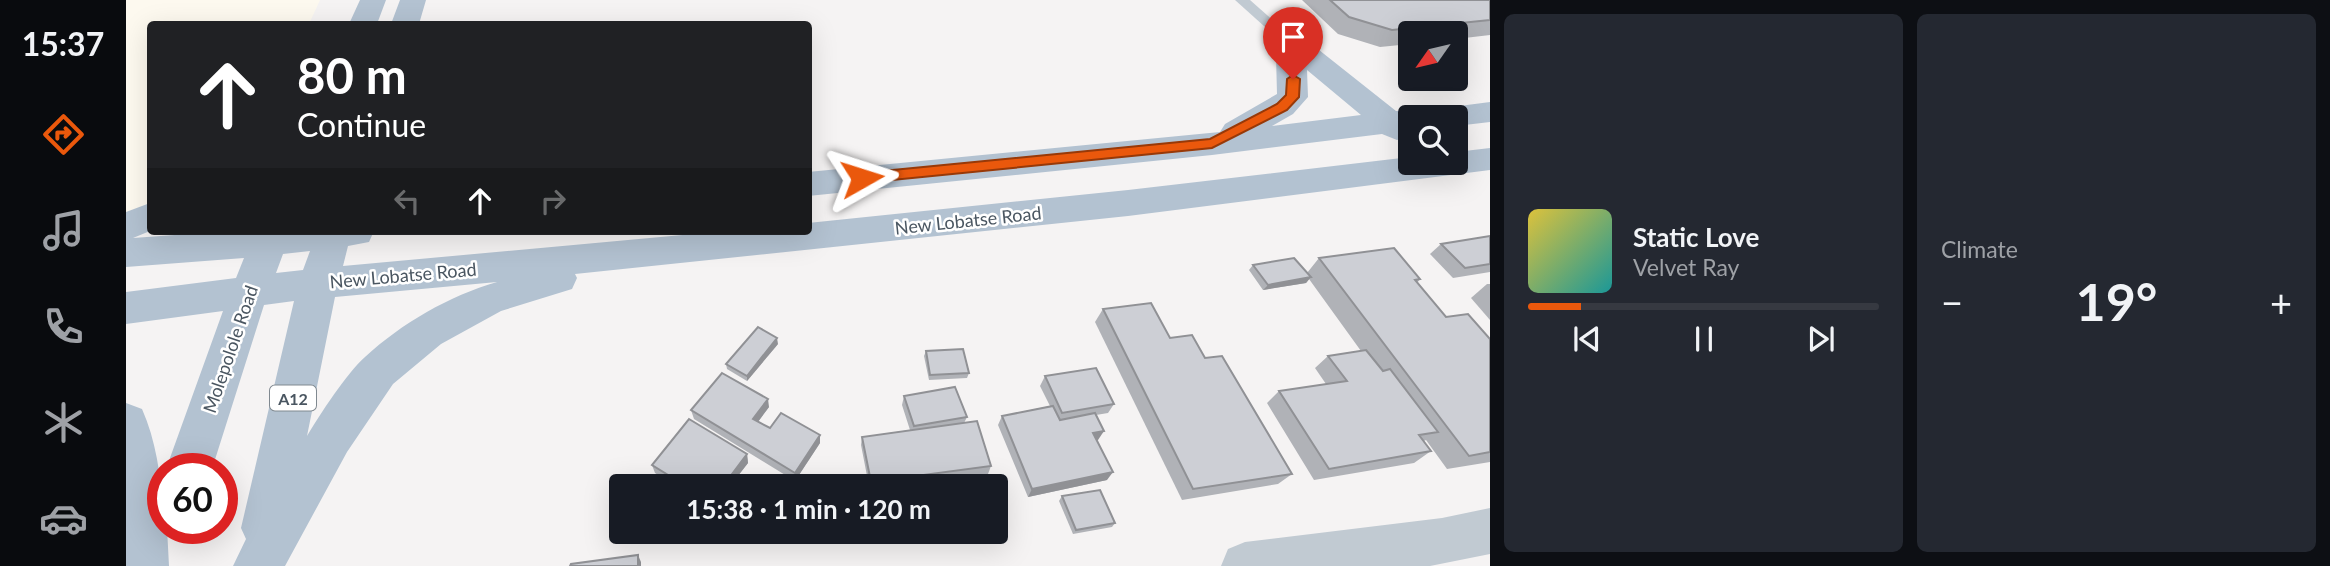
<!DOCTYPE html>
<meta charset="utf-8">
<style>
:root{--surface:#171b24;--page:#242831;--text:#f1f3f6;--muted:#9ea1a6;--line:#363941;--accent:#ea580c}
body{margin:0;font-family:Lato,sans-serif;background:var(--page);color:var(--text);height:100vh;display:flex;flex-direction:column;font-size:26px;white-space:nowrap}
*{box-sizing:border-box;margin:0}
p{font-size:23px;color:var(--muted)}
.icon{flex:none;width:38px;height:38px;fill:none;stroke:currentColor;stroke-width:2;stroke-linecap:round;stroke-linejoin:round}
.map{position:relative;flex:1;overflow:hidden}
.sheet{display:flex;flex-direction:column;gap:14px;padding:14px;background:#0d0f14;width:840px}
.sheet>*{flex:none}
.banner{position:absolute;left:21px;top:21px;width:665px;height:214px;border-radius:7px;box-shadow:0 7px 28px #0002;background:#202124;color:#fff;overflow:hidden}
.needle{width:46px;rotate:236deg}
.fabs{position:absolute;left:1272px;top:21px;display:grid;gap:14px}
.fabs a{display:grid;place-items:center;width:70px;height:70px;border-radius:7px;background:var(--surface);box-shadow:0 7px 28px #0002;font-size:35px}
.speed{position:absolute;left:21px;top:453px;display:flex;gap:14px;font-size:35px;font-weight:700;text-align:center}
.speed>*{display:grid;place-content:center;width:91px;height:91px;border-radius:50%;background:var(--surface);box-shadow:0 7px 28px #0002;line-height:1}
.speed .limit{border:10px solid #d22;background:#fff;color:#111}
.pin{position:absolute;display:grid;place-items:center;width:60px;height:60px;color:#fff;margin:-72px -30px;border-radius:50% 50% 50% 0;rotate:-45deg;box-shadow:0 0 7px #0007}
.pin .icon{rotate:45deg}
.me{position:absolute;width:77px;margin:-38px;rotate:84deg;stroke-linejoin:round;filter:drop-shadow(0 0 5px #0008)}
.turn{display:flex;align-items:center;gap:24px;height:147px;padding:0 35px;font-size:32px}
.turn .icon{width:91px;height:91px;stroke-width:2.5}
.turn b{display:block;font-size:49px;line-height:60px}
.lanes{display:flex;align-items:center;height:66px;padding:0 35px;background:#0003;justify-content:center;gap:35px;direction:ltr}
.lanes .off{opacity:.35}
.big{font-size:52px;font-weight:700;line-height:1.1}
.sheet .card{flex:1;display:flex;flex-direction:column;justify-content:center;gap:10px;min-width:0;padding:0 24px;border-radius:10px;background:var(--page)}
.song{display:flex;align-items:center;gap:21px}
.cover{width:84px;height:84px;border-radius:10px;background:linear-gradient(135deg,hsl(50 70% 55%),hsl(180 70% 35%))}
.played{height:7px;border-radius:4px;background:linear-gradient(90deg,var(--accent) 15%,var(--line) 15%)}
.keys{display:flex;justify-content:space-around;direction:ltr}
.heat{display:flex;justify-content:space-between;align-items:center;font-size:38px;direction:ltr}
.sheet .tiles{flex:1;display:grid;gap:14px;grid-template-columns:repeat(2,1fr)}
.trip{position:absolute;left:483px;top:474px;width:399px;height:70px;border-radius:7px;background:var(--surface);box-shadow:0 7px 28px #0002;font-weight:700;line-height:70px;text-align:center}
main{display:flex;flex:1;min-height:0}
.menu{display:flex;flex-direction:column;width:126px;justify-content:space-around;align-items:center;background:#090b0e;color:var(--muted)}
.menu .icon{width:49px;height:49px}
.menu .selected{color:var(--accent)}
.menu b{font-size:32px;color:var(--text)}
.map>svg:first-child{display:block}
.commercial{fill:#fdf9ef}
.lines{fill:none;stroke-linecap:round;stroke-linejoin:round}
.service{fill:#c1cad2;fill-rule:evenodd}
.minor{fill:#c1cad2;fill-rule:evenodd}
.primary{fill:#b3c2d1;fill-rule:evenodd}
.wall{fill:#b0b2b7}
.shaded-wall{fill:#909195}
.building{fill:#cdcfd5;stroke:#909195;stroke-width:2}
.route{fill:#ea580c;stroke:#983908;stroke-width:2}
.labels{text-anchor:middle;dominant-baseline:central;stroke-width:5;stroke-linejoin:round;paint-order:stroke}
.shield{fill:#fff;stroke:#808990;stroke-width:2}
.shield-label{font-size:16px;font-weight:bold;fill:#4a5661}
.street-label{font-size:18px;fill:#4a5661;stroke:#fff}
</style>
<main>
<nav class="menu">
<b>15:37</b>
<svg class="icon selected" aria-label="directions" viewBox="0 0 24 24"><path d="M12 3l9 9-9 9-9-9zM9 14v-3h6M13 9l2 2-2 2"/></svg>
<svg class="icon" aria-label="music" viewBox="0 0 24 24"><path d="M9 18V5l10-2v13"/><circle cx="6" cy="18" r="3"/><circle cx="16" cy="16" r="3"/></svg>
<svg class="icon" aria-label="phone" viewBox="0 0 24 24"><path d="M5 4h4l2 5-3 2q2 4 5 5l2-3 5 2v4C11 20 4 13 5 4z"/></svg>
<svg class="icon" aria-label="climate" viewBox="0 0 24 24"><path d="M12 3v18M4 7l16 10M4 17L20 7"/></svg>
<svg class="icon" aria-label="car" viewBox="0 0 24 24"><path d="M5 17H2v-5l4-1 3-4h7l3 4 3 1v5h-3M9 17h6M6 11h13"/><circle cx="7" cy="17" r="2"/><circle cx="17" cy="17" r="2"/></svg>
</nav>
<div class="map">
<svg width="1364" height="566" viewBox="0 0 1364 566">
<rect width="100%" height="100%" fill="#f5f3f3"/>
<polygon class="commercial" points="0,0 194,0 183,24 24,24 24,229 0,233"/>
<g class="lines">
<polygon class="service" points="1109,0 1124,0 1161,33 1159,36 1149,36"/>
<polygon class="minor" points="1364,508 1364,554 1304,566 1095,566 1102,549 1119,542 1316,518"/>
<g class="primary">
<polygon points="234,0 260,0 251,24 223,24"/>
<polygon points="274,0 300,0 293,24 265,24"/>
<path d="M1154 25 1164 27 1270 111 1284 110 1295 113 1298 117H1284L1282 137 1271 140 1256 134 1086 155 682 196V172L1094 132 1099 124 1151 94 1150 56 1140 33 1144 27ZM1181 70 1235 115 1146 126 1167 114 1182 97Z"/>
<polygon points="1364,102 1364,122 1330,126 1330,117 1298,117 1303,110"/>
<path d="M1364 148V170L1002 216 449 274 451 278 446 289 375 311 315 344 267 384 221 452 159 566H107L120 539 115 528 168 301 138 305 86 469H40L97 311 0 324V292L110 278 118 258 0 267V212L24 203V231L7 238 104 231H248L243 242 222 246 217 266 600 231H682V223L1002 190 1284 157V163H1330V152ZM184 251 177 270 150 273 157 254ZM371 282C323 296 276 323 239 357 221 373 194 414 181 436L209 297Z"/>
<path d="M0 403 16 409C32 445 37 489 37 528H41L43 566H0Z"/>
</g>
</g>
<g class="wall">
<polygon points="1176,0 1364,0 1364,35 1330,39 1330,33 1284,33 1284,44 1254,47 1212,34"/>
<polygon points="1364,236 1364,272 1327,278 1304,254 1315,244"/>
<polygon points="1193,258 1294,279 1291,283 1320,317 1364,339 1364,462 1321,469 1300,440 1298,441 1305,451 1288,463 1188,480 1141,403 1153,391 1200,384 1189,368 1202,356 1235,351 1183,279 1180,283 1137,290 1123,270 1127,265 1181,273"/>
<polygon points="1361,284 1364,284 1364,320 1345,298"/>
<polygon points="977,309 1044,338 1079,358 1166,474 1152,484 1056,500 969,322"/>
<polygon points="652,344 621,381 601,369 600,364"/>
<polygon points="800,351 843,373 841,378 803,380 798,356"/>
<polygon points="919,376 988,404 982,413 970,415 972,440 971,440 981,480 902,497 872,425 876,416 924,406 914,386"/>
<polygon points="778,396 841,417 838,423 865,466 862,474 771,486 743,486 735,445 736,437 784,430 776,405"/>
<polygon points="643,407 632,422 644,428 694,443 669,481 568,419 565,410"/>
<polygon points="621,454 622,463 604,486 550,486 529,473 526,465"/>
<polygon points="936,496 989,523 986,527 947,534 933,501"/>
<polygon points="816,532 861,532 819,541"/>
</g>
<g class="shaded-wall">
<polygon points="1185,277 1180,283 1137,290 1142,285"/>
<polygon points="651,338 652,344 621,381 621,376"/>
<polygon points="642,399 643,407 628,427 627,419"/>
<polygon points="978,431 972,440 962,442 967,433"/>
<polygon points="694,435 694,443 669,481 669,473"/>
<polygon points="621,454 622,463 604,486 597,486"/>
<polygon points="987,472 981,480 902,497 906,489"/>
<polygon points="512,555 515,562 515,566 512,566"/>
</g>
<g class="building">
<polygon points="1204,0 1364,0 1364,20 1266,30 1223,17"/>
<polygon points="1364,236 1364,264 1339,268 1315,244"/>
<polygon points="1268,248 1294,279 1289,280 1320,317 1342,314 1364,339 1364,452 1343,456 1193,258"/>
<polygon points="1168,258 1185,277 1142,285 1127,265"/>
<polygon points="1025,303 1044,338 1066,335 1079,358 1096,356 1166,474 1067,489 977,309"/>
<polygon points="632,327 651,338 621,376 600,364"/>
<polygon points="837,349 843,373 804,375 800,351"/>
<polygon points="1240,350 1257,371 1264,369 1312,432 1293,435 1305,451 1203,469 1153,391 1221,381 1202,356"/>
<polygon points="970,368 988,404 936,413 919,376"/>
<polygon points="596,373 642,399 627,419 644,428 655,413 694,435 669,473 565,410"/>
<polygon points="829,387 841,417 788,426 778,396"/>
<polygon points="927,406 934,420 969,413 978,431 967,433 987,472 906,489 876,416"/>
<polygon points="563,419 621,454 597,486 560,486 526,465"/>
<polygon points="851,421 865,466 745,482 736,437"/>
<polygon points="855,482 857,486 834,486"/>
<polygon points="974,490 989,523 950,530 936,496"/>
<polygon points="512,555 512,566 444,566 445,564"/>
</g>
<polygon class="route" points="1167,75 1174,79 1173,97 1161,110 1086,148 736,183 729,178 736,173 1084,139 1151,104 1160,95 1161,79"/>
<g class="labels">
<rect class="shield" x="144" y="385.5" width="46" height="25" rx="5"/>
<g class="shield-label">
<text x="167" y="398">A12</text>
</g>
<g class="street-label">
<text transform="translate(842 220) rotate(-6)">New Lobatse Road</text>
<text transform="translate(277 275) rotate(-5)">New Lobatse Road</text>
<text transform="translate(104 349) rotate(-71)">Molepolole Road</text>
</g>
</g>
</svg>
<div class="fabs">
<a><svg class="needle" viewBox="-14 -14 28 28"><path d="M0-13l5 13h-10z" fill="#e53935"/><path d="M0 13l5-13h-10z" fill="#9ea1a6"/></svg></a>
<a><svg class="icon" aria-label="search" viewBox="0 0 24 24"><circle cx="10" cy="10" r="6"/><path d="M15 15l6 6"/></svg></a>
</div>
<div class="speed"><div class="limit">60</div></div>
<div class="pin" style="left:1167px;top:79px;background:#d93025"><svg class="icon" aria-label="arrive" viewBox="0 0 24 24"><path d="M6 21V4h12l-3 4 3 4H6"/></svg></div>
<svg class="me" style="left:736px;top:178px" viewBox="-20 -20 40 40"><path d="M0-17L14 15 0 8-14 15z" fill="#ea580c" stroke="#fff" stroke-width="4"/></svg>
<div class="trip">15:38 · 1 min · 120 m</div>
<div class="banner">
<div class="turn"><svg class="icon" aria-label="ahead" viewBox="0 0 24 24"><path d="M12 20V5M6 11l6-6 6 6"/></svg><div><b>80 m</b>Continue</div></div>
<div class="lanes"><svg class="icon off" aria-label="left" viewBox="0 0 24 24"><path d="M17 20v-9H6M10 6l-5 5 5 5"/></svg><svg class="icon" aria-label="ahead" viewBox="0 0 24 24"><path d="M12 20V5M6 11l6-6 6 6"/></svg><svg class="icon off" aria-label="right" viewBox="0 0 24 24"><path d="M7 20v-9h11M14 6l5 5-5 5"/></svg></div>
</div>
</div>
<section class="sheet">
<div class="tiles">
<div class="card">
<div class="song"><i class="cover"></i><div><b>Static Love</b><p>Velvet Ray</p></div></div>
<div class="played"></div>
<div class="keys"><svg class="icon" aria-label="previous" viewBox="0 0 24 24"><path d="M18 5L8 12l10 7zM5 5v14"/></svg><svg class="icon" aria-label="pause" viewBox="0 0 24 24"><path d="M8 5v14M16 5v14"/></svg><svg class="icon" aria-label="next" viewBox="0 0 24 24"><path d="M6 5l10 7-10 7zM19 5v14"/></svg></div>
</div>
<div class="card"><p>Climate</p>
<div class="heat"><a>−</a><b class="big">19°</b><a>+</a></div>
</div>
</div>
</section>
</main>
